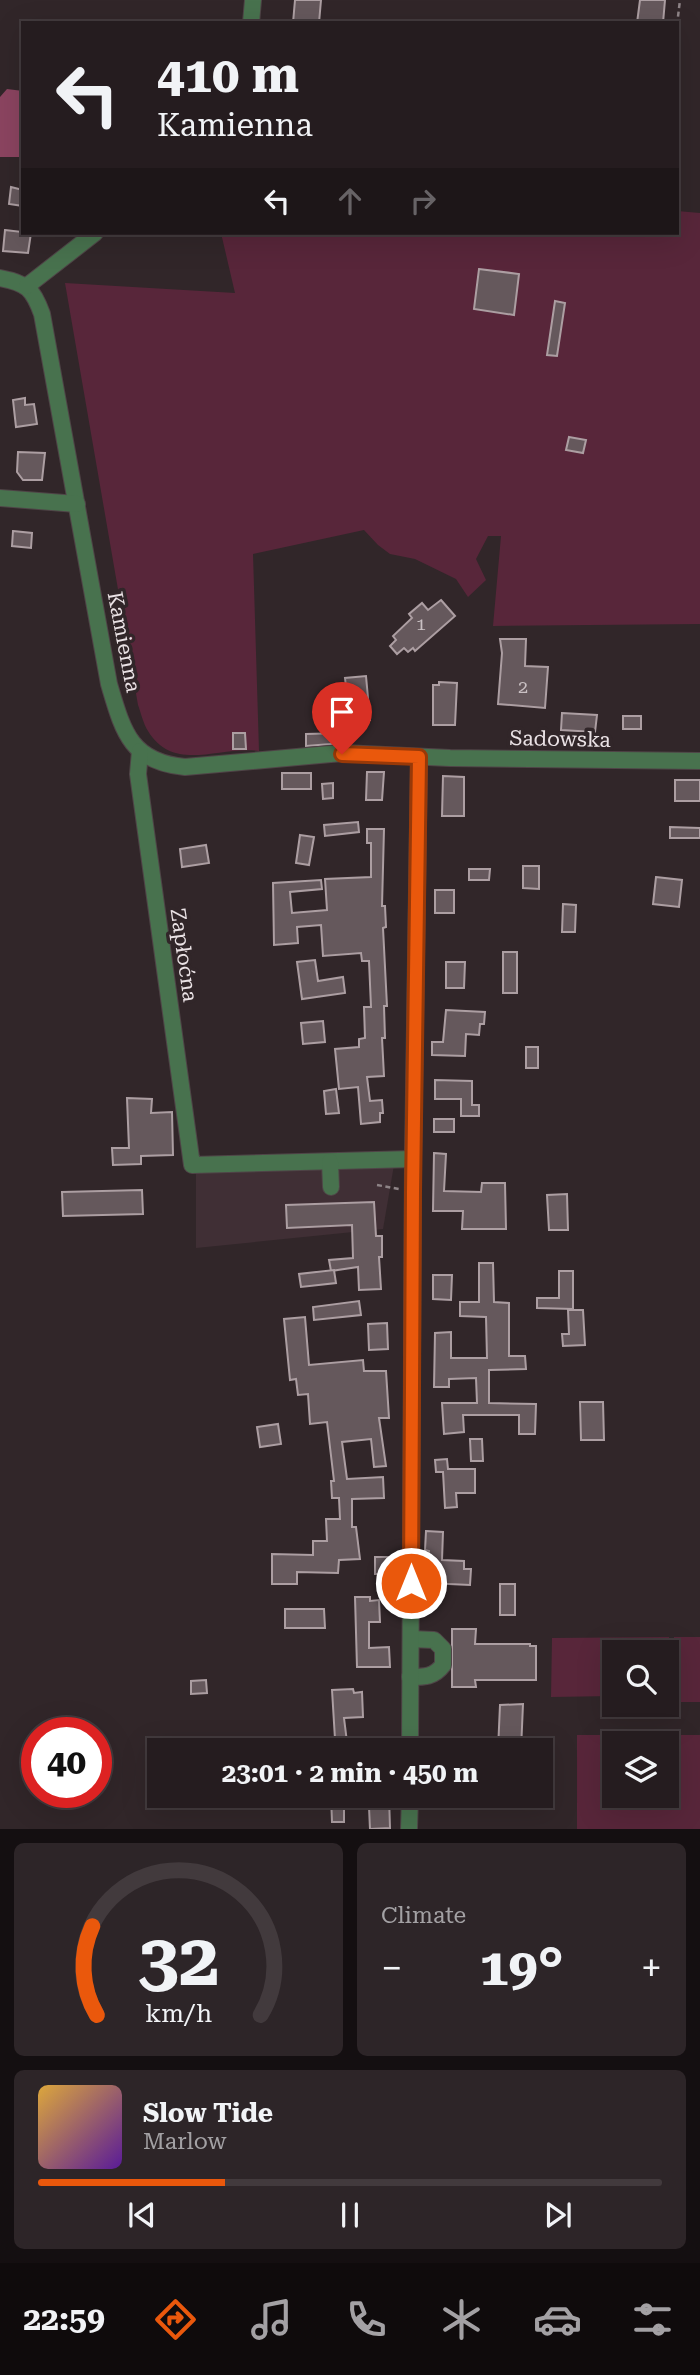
<!DOCTYPE html>
<meta charset="utf-8">
<style>
:root{--surface:#251c1f;--page:#2d2528;--text:#f1f3f6;--muted:#a3a1a4;--line:#423a3d;--accent:#ea580c}
body{margin:0;font-family:"Roboto Serif",serif;background:var(--page);color:var(--text);height:100vh;display:flex;flex-direction:column;font-size:26px;white-space:nowrap}
*{box-sizing:border-box;margin:0}
p{font-size:23px;color:var(--muted)}
.icon{flex:none;width:38px;height:38px;fill:none;stroke:currentColor;stroke-width:2;stroke-linecap:round;stroke-linejoin:round}
.map{position:relative;height:1829px;overflow:hidden}
.sheet{display:flex;flex-direction:column;gap:14px;padding:14px;background:#140f11;flex:1}
.sheet>*{flex:none}
.guide{position:absolute;left:21px;top:21px;width:658px;height:214px;border-radius:0px;box-shadow:0 7px 28px #0002,0 0 0 2px var(--line);background:#251c1f;color:var(--text);overflow:hidden}
.tools{position:absolute;left:602px;top:1640px;display:grid;gap:14px}
.tools a{display:grid;place-items:center;width:77px;height:77px;border-radius:0px;background:var(--surface);box-shadow:0 7px 28px #0002,0 0 0 2px var(--line);font-size:35px}
.speed{position:absolute;left:21px;top:1717px;display:flex;gap:14px;font-size:35px;font-weight:700;text-align:center}
.speed>*{display:grid;place-content:center;width:91px;height:91px;border-radius:50%;background:var(--surface);box-shadow:0 7px 28px #0002,0 0 0 2px var(--line);line-height:1}
.speed .limit{border:10px solid #d22;background:#fff;color:#111}
.pin{position:absolute;display:grid;place-items:center;width:60px;height:60px;color:#fff;margin:-72px -30px;border-radius:50% 50% 50% 0;rotate:-45deg;box-shadow:0 0 7px #0007}
.pin .icon{rotate:45deg}
.me{position:absolute;width:77px;margin:-38px;rotate:0deg;stroke-linejoin:round;filter:drop-shadow(0 0 5px #0008)}
.turn{display:flex;align-items:center;gap:24px;height:147px;padding:0 21px;font-size:32px}
.turn .icon{width:91px;height:91px;stroke-width:2.5}
.turn b{display:block;font-size:49px;line-height:60px}
.lanes{display:flex;align-items:center;height:66px;padding:0 21px;background:#0003;justify-content:center;gap:35px;direction:ltr}
.lanes .off{opacity:.35}
.big{font-size:52px;font-weight:700;line-height:1.1}
.sheet .widget{flex:1;display:flex;flex-direction:column;justify-content:center;gap:10px;min-width:0;padding:0 24px;border-radius:10px;background:var(--page)}
.sheet .dial{align-items:center;gap:0}
.dial svg{height:182px;overflow:visible;fill:none;stroke:var(--line);stroke-width:7;stroke-linecap:round;text-anchor:middle}
.dial text{fill:var(--text);stroke:none}
.song{display:flex;align-items:center;gap:21px}
.cover{width:84px;height:84px;border-radius:10px;background:linear-gradient(135deg,hsl(40 70% 55%),hsl(270 70% 35%))}
.played{height:7px;border-radius:4px;background:linear-gradient(90deg,var(--accent) 30%,var(--line) 30%)}
.keys{display:flex;justify-content:space-around;direction:ltr}
.heat{display:flex;justify-content:space-between;align-items:center;font-size:38px;direction:ltr}
.sheet .tiles{flex:1;display:grid;gap:14px;grid-template-columns:1fr 1fr}
.widget:last-child{grid-column:span 2}
.trip{position:absolute;left:147px;top:1738px;width:406px;height:70px;border-radius:0px;background:var(--surface);box-shadow:0 7px 28px #0002,0 0 0 2px var(--line);font-weight:700;line-height:70px;text-align:center}
.menu{display:flex;height:112px;justify-content:space-around;align-items:center;background:#0f0b0c;color:var(--muted)}
.menu .icon{width:49px;height:49px}
.menu .current{color:var(--accent)}
.menu b{font-size:32px;color:var(--text)}
.map>svg:first-child{display:block}
.built{fill:#402f35}
.green{fill:#58263a;fill-rule:evenodd}
.water{fill:#8b4460}
.building{fill:#65585c;stroke:#ac9ea2;stroke-width:2}
.lines{fill:none;stroke-linecap:round;stroke-linejoin:round}
.minor-casing{stroke:#4f4447;stroke-width:18}
.path{stroke:#8e8487;stroke-width:2.5;stroke-dasharray:5 3.5;stroke-linecap:butt}
.minor{stroke:#48724e;stroke-width:16}
.route-casing{stroke:#983908;stroke-width:18}
.route{stroke:#ea580c;stroke-width:12}
.labels{text-anchor:middle;dominant-baseline:central;stroke-width:7;stroke-linejoin:round;paint-order:stroke}
.number-label{font-size:18px;fill:#c9c0c3}
.street-label{font-size:21px;fill:#eae2e5;stroke:#312629}
</style>
<div class="map">
<svg width="700" height="1829" viewBox="0 0 700 1829">
<rect width="100%" height="100%" fill="#312629"/>
<polygon class="built" points="394,1165 383,1229 196,1248 196,1173"/>
<g class="green">
<path d="M677 211 700 213V624L493 626 501 536H488L476 559 486 580 468 597 456 579 415 559 390 554 378 545 364 530 253 554 259 751C220 745 174 774 148 731 143 723 141 713 138 705L65 283 235 293 221 233H677Z"/>
<polygon points="669,1637 668,1696 667,1652 614,1652 614,1696 551,1697 552,1638"/>
<rect x="674" y="1637" width="26" height="65"/>
<path d="M577 1735H700V1829H577ZM614 1743H667V1796H614Z"/>
</g>
<polygon class="water" points="7,89 23,91 23,157 0,157 0,97"/>
<g class="building">
<polygon points="295,0 321,0 319,23 293,23"/>
<polygon points="640,0 665,0 663,23 637,23"/>
<polygon points="11,187 23,190 23,206 9,204"/>
<polygon points="5,230 31,233 28,253 3,251"/>
<polygon points="479,269 519,274 514,315 474,309"/>
<polygon points="555,301 565,303 557,356 547,355"/>
<polygon points="25,398 25,405 34,404 37,424 16,427 13,400"/>
<polygon points="569,437 586,440 583,453 566,450"/>
<polygon points="18,452 45,453 42,480 23,480 17,472"/>
<polygon points="13,531 32,533 31,548 12,546"/>
<polygon points="441,600 455,616 415,651 413,648 408,652 404,648 397,654 390,646 396,640 393,636 412,618 409,614 422,603 428,610"/>
<polygon points="500,639 526,639 525,666 548,667 545,708 498,704 502,653"/>
<polygon points="366,676 370,720 350,722 345,678"/>
<polygon points="439,682 457,683 455,725 433,725 433,685 439,685"/>
<polygon points="562,713 597,715 595,732 561,730"/>
<rect x="623" y="716" width="18" height="13"/>
<polygon points="233,733 245,733 246,749 233,749"/>
<polygon points="343,733 343,743 306,746 306,734"/>
<polygon points="367,772 384,772 382,800 366,800"/>
<rect x="282" y="773" width="29" height="16"/>
<polygon points="443,776 464,777 464,816 442,816"/>
<rect x="675" y="780" width="25" height="21"/>
<polygon points="333,783 333,798 323,799 322,784"/>
<polygon points="358,822 359,832 325,836 324,825"/>
<polygon points="670,827 700,828 700,838 670,838"/>
<polygon points="367,829 384,829 382,906 385,906 386,927 383,928 387,1006 384,1006 385,1038 382,1038 384,1076 367,1077 370,1101 382,1100 383,1113 380,1113 380,1122 361,1124 358,1087 339,1089 335,1049 359,1047 359,1039 365,1038 364,1007 371,1007 369,961 362,961 361,953 323,956 321,925 297,927 298,943 274,945 273,883 321,880 322,889 290,892 292,913 327,910 325,879 371,877 371,843 367,843"/>
<polygon points="300,835 314,837 309,865 296,863"/>
<polygon points="206,845 209,863 182,867 180,849"/>
<polygon points="523,866 539,866 539,889 523,888"/>
<polygon points="469,869 490,869 489,880 469,880"/>
<polygon points="656,877 682,880 679,907 653,904"/>
<rect x="435" y="890" width="19" height="23"/>
<polygon points="563,904 576,905 575,932 562,932"/>
<rect x="503" y="952" width="14" height="41"/>
<polygon points="315,960 318,981 343,977 345,993 302,999 297,962"/>
<polygon points="446,962 465,962 464,988 446,988"/>
<polygon points="446,1010 485,1012 484,1024 480,1024 479,1035 466,1034 465,1056 432,1055 432,1042 443,1042"/>
<polygon points="323,1021 325,1042 303,1044 301,1023"/>
<rect x="526" y="1047" width="12" height="21"/>
<polygon points="435,1080 472,1081 472,1105 479,1105 479,1116 461,1116 461,1099 435,1099"/>
<polygon points="336,1089 339,1113 326,1114 324,1091"/>
<polygon points="127,1098 152,1099 151,1113 172,1112 173,1155 141,1156 141,1164 113,1165 112,1148 129,1148"/>
<rect x="434" y="1119" width="20" height="13"/>
<polygon points="434,1153 446,1154 444,1191 481,1192 482,1183 505,1183 506,1229 462,1229 463,1211 433,1211"/>
<polygon points="142,1190 143,1214 63,1216 62,1192"/>
<polygon points="567,1194 568,1230 549,1230 547,1195"/>
<polygon points="374,1202 376,1236 382,1236 382,1257 379,1257 381,1289 359,1290 358,1267 331,1271 329,1260 353,1258 352,1225 287,1228 286,1205"/>
<polygon points="479,1263 493,1263 494,1302 509,1303 509,1356 525,1356 526,1369 489,1370 489,1403 536,1404 535,1434 519,1434 519,1415 463,1415 464,1432 444,1434 442,1403 477,1403 476,1378 449,1379 449,1387 434,1387 435,1333 451,1332 451,1358 487,1358 486,1317 460,1316 460,1302 479,1302"/>
<polygon points="334,1270 336,1283 301,1287 299,1274"/>
<polygon points="559,1271 573,1271 573,1309 537,1308 537,1298 559,1298"/>
<polygon points="433,1275 452,1275 451,1300 433,1299"/>
<polygon points="359,1301 361,1315 314,1320 313,1307"/>
<polygon points="568,1310 583,1310 585,1345 563,1346 562,1334 569,1334"/>
<polygon points="305,1317 309,1365 363,1360 364,1371 386,1371 389,1418 379,1418 386,1466 374,1467 371,1439 342,1442 347,1479 383,1477 384,1498 352,1499 352,1527 356,1527 360,1559 339,1560 338,1573 297,1572 297,1584 272,1584 272,1554 313,1555 313,1541 327,1541 326,1519 340,1519 339,1498 332,1498 331,1481 334,1481 327,1422 310,1424 308,1394 298,1395 296,1379 290,1380 284,1319"/>
<polygon points="387,1323 388,1349 369,1350 368,1324"/>
<polygon points="580,1402 603,1402 604,1440 581,1440"/>
<polygon points="278,1424 281,1444 260,1447 257,1427"/>
<polygon points="470,1439 482,1439 483,1461 471,1461"/>
<polygon points="447,1459 448,1469 475,1469 475,1493 456,1493 457,1507 445,1508 443,1472 436,1472 435,1460"/>
<polygon points="426,1531 443,1532 442,1560 464,1561 464,1569 471,1569 470,1585 427,1583 429,1551 425,1550"/>
<polygon points="375,1557 390,1557 391,1574 375,1574"/>
<rect x="500" y="1584" width="15" height="31"/>
<polygon points="355,1597 370,1597 370,1601 379,1600 380,1622 369,1622 369,1648 389,1647 390,1667 357,1667"/>
<polygon points="285,1609 324,1609 325,1628 285,1628"/>
<polygon points="452,1629 476,1629 475,1644 530,1644 530,1646 536,1646 536,1680 475,1680 476,1687 452,1687"/>
<polygon points="206,1680 207,1693 191,1694 191,1681"/>
<polygon points="353,1689 354,1693 362,1692 363,1717 344,1718 348,1750 327,1750 327,1739 335,1739 332,1690"/>
<polygon points="523,1704 521,1750 498,1750 500,1705"/>
<polygon points="331,1796 389,1796 390,1828 370,1829 369,1807 344,1808 344,1822 332,1822"/>
</g>
<g class="lines">
<g class="minor-casing">
<g id="minor">
<polyline points="251,23 253,0"/>
<path d="M0 278C27 283 33 289 42 314L109 684C123 731 130 762 185 767L342 753 450 758 700 761"/>
<polyline points="27,286 95,233"/>
<polyline points="0,498 77,504"/>
<polyline points="140,751 138,774 192,1165 413,1159"/>
<polyline points="330,1162 331,1187"/>
<path d="M410 1677C425 1677 434 1677 443 1665V1649L434 1640 411 1639"/>
<polyline points="410,1750 413,1159 419,757"/>
<polyline points="409,1829 410,1796"/>
</g>
</g>
<g class="path">
<polyline points="677,25 680,0"/>
<polyline points="377,1185 399,1189"/>
</g>
<use href="#minor" class="minor"/>
</g>
<g class="lines">
<g class="route-casing">
<polyline id="route" points="342,754 419,757 413,1192 411,1583"/>
</g>
<use href="#route" class="route"/>
</g>
<g class="labels">
<g class="number-label">
<text x="421" y="623">1</text>
<text x="523" y="686">2</text>
</g>
<g class="street-label">
<text transform="translate(124 642) rotate(79)">Kamienna</text>
<text transform="translate(560 739) rotate(1)">Sadowska</text>
<text transform="translate(184 955) rotate(82)">Zapłoćna</text>
</g>
</g>
</svg>
<div class="tools">
<a><svg class="icon" aria-label="search" viewBox="0 0 24 24"><circle cx="10" cy="10" r="6"/><path d="M15 15l6 6"/></svg></a>
<a><svg class="icon" aria-label="layers" viewBox="0 0 24 24"><path d="M12 4l9 5-9 5-9-5zM3 14l9 5 9-5"/></svg></a>
</div>
<div class="speed"><div class="limit">40</div></div>
<div class="pin" style="left:342px;top:754px;background:#d93025"><svg class="icon" aria-label="arrive" viewBox="0 0 24 24"><path d="M6 21V4h12l-3 4 3 4H6"/></svg></div>
<svg class="me" style="left:411px;top:1583px" viewBox="-20 -20 40 40"><circle r="17" fill="#ea580c" stroke="#fff" stroke-width="3"/><path d="M0-11L8 9 0 5-8 9z" fill="#fff"/></svg>
<div class="trip">23:01 · 2 min · 450 m</div>
<div class="guide">
<div class="turn"><svg class="icon" aria-label="left" viewBox="0 0 24 24"><path d="M17 20v-9H6M10 6l-5 5 5 5"/></svg><div><b>410 m</b>Kamienna</div></div>
<div class="lanes"><svg class="icon" aria-label="left" viewBox="0 0 24 24"><path d="M17 20v-9H6M10 6l-5 5 5 5"/></svg><svg class="icon off" aria-label="ahead" viewBox="0 0 24 24"><path d="M12 20V5M6 11l6-6 6 6"/></svg><svg class="icon off" aria-label="right" viewBox="0 0 24 24"><path d="M7 20v-9h11M14 6l5 5-5 5"/></svg></div>
</div>
</div>
<section class="sheet">
<div class="tiles">
<div class="widget dial"><svg viewBox="0 0 100 80">
<path d="M14 69A42 42 0 1 1 86 69"/>
<path d="M14 69A42 42 0 0 1 12 30" stroke="#ea580c"/>
<text x="50" y="56" font-size="32" font-weight="700">32</text>
<text x="50" y="72" font-size="11">km/h</text>
</svg></div>
<div class="widget"><p>Climate</p>
<div class="heat"><a>−</a><b class="big">19°</b><a>+</a></div>
</div>
<div class="widget">
<div class="song"><i class="cover"></i><div><b>Slow Tide</b><p>Marlow</p></div></div>
<div class="played"></div>
<div class="keys"><svg class="icon" aria-label="previous" viewBox="0 0 24 24"><path d="M18 5L8 12l10 7zM5 5v14"/></svg><svg class="icon" aria-label="pause" viewBox="0 0 24 24"><path d="M8 5v14M16 5v14"/></svg><svg class="icon" aria-label="next" viewBox="0 0 24 24"><path d="M6 5l10 7-10 7zM19 5v14"/></svg></div>
</div>
</div>
</section>
<nav class="menu">
<b>22:59</b>
<svg class="icon current" aria-label="directions" viewBox="0 0 24 24"><path d="M12 3l9 9-9 9-9-9zM9 14v-3h6M13 9l2 2-2 2"/></svg>
<svg class="icon" aria-label="music" viewBox="0 0 24 24"><path d="M9 18V5l10-2v13"/><circle cx="6" cy="18" r="3"/><circle cx="16" cy="16" r="3"/></svg>
<svg class="icon" aria-label="phone" viewBox="0 0 24 24"><path d="M5 4h4l2 5-3 2q2 4 5 5l2-3 5 2v4C11 20 4 13 5 4z"/></svg>
<svg class="icon" aria-label="climate" viewBox="0 0 24 24"><path d="M12 3v18M4 7l16 10M4 17L20 7"/></svg>
<svg class="icon" aria-label="car" viewBox="0 0 24 24"><path d="M5 17H2v-5l4-1 3-4h7l3 4 3 1v5h-3M9 17h6M6 11h13"/><circle cx="7" cy="17" r="2"/><circle cx="17" cy="17" r="2"/></svg>
<svg class="icon" aria-label="filters" viewBox="0 0 24 24"><path d="M4 7h16M4 17h16"/><circle cx="9" cy="7" r="2"/><circle cx="15" cy="17" r="2"/></svg>
</nav>
